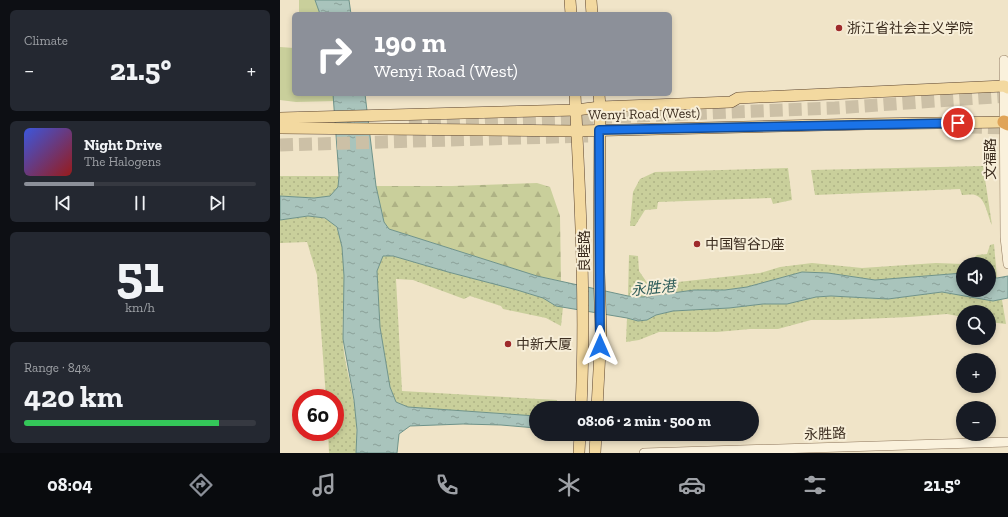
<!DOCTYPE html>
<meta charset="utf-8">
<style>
:root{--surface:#171b24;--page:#242831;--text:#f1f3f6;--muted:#9ea1a6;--line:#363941;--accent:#8c9099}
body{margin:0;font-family:"Zilla Slab","Noto Sans SC",serif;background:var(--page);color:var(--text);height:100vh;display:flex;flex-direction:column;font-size:15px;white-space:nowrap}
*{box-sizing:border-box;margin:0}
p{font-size:13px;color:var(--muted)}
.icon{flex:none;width:22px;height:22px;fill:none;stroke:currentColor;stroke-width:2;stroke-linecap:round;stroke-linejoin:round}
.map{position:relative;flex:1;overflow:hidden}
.drawer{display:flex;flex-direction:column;gap:10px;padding:10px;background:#0d0f14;width:280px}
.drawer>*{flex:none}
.banner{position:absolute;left:12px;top:12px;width:380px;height:84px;border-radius:6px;box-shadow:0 2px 6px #0003;background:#8c9099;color:#fff;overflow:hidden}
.fabs{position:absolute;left:676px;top:257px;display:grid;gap:8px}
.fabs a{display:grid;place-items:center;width:40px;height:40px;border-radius:50%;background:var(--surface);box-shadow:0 2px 6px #0003;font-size:20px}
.speed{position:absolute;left:12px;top:389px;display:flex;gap:8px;font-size:20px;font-weight:700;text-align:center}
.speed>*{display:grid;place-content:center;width:52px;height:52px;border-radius:50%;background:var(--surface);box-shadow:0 2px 6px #0003;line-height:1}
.speed .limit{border:6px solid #d22;background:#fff;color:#111}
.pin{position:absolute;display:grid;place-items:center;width:34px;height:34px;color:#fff;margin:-17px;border:2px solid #fff;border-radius:50%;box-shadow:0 1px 4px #0007}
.me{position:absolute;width:44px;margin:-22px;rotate:0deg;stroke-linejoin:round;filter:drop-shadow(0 0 3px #0008)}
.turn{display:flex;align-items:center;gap:14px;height:84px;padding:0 16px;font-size:18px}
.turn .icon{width:52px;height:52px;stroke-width:2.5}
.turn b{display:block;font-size:28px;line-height:34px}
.big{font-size:30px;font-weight:700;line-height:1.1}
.drawer .card{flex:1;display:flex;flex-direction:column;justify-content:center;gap:6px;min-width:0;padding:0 14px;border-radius:6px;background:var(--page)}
.drawer .dial{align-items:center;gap:0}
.dial b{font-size:52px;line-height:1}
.song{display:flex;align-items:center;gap:12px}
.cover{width:48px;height:48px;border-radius:6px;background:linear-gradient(135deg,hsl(230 70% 55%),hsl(0 70% 35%))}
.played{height:4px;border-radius:2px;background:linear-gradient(90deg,var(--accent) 30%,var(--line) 30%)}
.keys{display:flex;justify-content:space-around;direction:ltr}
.heat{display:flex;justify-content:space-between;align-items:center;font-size:22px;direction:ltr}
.charge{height:6px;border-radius:3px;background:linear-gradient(90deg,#34c759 84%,var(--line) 0)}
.trip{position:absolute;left:249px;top:401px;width:230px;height:40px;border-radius:20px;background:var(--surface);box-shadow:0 2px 6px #0003;font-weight:700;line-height:40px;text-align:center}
.tabs{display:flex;height:64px;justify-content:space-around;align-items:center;background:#090b0e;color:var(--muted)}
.tabs .icon{width:28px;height:28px}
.tabs .current{color:var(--accent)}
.tabs b{font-size:18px;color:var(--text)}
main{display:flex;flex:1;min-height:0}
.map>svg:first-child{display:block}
.grass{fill:url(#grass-dots)}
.forest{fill:url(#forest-firs)}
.park{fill:#c9cf9b}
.water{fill:url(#water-ripples);stroke:#6f938a}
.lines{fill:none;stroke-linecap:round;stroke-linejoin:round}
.highway-tunnel{stroke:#ccc0a6;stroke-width:13;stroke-dasharray:13 6;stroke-linecap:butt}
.minor-casing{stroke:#8d765c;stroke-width:10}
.major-casing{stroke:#5b4430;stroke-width:12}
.highway-casing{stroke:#5b4430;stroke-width:14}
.minor{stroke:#faf1dc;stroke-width:9}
.major{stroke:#f3d9a0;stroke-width:11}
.highway{stroke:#e0a458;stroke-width:13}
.route-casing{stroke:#114b97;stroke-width:10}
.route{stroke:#1a73e8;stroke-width:7}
.poi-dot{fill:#9e2a2b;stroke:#f7eed8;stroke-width:1.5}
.labels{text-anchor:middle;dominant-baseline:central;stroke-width:4;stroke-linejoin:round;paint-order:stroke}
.poi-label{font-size:14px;fill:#3d2e20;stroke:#f7eed8;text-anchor:start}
.street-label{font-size:14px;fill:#3d2e20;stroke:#f7eed8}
.water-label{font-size:15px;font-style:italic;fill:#2f5d5a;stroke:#f7eed8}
</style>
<main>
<section class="drawer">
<div class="card"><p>Climate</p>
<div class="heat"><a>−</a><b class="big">21.5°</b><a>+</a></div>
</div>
<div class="card">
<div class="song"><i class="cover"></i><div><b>Night Drive</b><p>The Halogens</p></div></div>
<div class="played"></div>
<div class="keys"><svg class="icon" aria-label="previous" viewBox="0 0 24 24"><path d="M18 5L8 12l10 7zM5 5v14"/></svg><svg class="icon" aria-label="pause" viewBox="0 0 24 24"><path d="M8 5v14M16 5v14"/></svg><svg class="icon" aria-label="next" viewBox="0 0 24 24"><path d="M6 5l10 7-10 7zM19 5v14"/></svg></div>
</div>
<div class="card dial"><b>51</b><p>km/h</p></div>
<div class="card"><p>Range · 84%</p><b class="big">420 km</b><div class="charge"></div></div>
</section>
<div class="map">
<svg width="728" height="453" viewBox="0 0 728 453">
<defs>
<pattern id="grass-dots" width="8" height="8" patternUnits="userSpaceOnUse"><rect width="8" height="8" fill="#c9cf9b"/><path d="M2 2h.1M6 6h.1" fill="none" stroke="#aeb285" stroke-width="1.8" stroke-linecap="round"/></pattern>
<pattern id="forest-firs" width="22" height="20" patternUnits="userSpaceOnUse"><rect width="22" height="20" fill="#c9cf9b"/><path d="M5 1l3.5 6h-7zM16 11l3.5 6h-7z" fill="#aeb285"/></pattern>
<pattern id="water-ripples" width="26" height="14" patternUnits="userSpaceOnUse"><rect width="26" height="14" fill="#a9c4bc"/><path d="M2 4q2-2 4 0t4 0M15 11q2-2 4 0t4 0" fill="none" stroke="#8ba098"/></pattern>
</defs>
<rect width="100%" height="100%" fill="#f0e4c8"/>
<g class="grass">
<path d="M703 166 712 225C707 215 706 198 695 195 692 194 686 195 682 195L680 189 535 195 531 170Z"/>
<polygon points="508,168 512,200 493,204 491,198 378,202 377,209 365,210 355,226 350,226 353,192 360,179 375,172"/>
<polygon points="0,176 59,176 58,187 51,196 34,198 0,196"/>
<path d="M28 216C38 217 53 218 57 229 70 263 61 303 63 338 63 358 70 379 73 398 77 417 77 435 76 453H49L48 432H55V398H46L37 275 27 242 0 243V220Z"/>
<polygon points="714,244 717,278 709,277 709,264 687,264 697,255 707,254 710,245"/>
<polygon points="349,255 358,256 359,271 368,284 381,286 398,282 480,273 500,267 532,263 582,268 656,263 683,264 683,273 595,280 548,273 522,272 467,287 445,290 414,290 363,297 348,296"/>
<polygon points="103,256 113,256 168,272 237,290 263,298 276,306 283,307 281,326 266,318 223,309 221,306 190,296 184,299 133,280 116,279 122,391 277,400 278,408 256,408 256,416 128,407 116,402 110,387 100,327 97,271"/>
<path d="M662 292C682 294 702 301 722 300L726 324 709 322V312H683V317L667 314 629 317 560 320H531L498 329H470L437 332H379L359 340 346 342 347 318 358 321 367 320 376 315 393 311 449 308 483 304H507L536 297 551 296 608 299Z"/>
</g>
<polygon class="forest" points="257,183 270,187 280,216 281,281 257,276 109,229 104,222 96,186 172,186"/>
<g class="park">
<polygon points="19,0 35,0 40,14 19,14"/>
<polygon points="0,47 14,48 14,94 53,94 55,101 16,102 0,100"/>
</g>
<g class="water">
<polygon points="35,0 69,0 71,14 40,14"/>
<polygon points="53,94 85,94 96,186 104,222 109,229 257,276 348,296 363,297 414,290 445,290 467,287 522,272 548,273 595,280 683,273 683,290 709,290 709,277 717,278 728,276 728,298 713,301 662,292 608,299 551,296 536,297 507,304 483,304 449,308 393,311 376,315 367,320 358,321 347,318 276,306 263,298 237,290 168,272 113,256 103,256 97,271 100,327 110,387 116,402 128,407 256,416 256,428 221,425 183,424 130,426 119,434 117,453 76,453 77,430 74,400 63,339 64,276 62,247 57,227 45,218 28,216 0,220 0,196 34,198 50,196 58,187 59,176"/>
</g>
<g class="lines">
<g class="highway-tunnel">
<polyline points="129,125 555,108 728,96"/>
<polyline points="689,127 728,128"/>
<polyline points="0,145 308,136"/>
</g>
<g class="minor-casing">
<g id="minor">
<polyline points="724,60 725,237 728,264"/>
<polyline points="364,453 728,442"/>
</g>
</g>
<g class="major-casing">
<g id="major">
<polyline points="290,0 291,14"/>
<polyline points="311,0 312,14"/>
<path d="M295 94C300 198 306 303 301 408"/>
<polyline points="0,118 296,110 320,107 451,102 458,98 724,86 728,88"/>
<polyline points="0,128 297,131 586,124 728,122"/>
<polyline points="317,408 321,332 319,272 320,107 319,94"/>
<polyline points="299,453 300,434"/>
<polyline points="315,453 316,434"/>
</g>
</g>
<g class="highway-casing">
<polyline id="highway" points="724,122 728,124"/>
</g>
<use href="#minor" class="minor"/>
<use href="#major" class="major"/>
<use href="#highway" class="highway"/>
</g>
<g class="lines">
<g class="route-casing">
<polyline id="route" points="320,346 319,130 678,123"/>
</g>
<use href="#route" class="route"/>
</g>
<g class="poi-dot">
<circle cx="559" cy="28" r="4"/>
<circle cx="417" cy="244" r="4"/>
<circle cx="228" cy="344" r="4"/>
</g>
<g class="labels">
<g class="poi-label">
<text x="567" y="28">浙江省社会主义学院</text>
<text x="425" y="244">中国智谷D座</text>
<text x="236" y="344">中新大厦</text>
</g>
<g class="street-label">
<text transform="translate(364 114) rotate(-1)">Wenyi Road (West)</text>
<text transform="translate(710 159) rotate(-90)">文福路</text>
<text transform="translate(304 251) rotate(-90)">良睦路</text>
<text transform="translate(545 434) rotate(-2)">永胜路</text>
</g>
<g class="water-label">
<text transform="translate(373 288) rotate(-6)">永胜港</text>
</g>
</g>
</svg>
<div class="fabs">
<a><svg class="icon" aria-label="sound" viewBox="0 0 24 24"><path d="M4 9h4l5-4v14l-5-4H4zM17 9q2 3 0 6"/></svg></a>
<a><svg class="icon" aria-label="search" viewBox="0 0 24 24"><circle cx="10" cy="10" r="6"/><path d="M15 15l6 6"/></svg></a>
<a>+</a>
<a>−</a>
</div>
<div class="speed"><div class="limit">60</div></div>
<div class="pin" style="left:678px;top:123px;background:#d93025"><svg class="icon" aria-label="arrive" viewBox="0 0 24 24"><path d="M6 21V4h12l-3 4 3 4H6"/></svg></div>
<svg class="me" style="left:320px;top:346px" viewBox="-20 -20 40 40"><path d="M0-17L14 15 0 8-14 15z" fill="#1a73e8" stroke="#fff" stroke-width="4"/></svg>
<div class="trip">08:06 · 2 min · 500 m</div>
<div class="banner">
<div class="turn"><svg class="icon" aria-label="right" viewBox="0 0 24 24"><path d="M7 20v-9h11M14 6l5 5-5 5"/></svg><div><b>190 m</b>Wenyi Road (West)</div></div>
</div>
</div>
</main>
<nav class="tabs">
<b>08:04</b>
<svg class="icon current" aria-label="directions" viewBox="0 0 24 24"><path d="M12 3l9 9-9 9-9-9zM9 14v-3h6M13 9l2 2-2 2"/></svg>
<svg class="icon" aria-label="music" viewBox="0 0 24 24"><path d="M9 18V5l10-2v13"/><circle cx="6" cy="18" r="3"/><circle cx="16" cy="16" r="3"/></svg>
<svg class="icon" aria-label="phone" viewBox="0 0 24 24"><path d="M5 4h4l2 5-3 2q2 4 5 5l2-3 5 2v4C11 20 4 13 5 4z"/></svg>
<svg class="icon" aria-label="climate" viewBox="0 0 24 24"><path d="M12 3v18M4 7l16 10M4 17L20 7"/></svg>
<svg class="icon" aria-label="car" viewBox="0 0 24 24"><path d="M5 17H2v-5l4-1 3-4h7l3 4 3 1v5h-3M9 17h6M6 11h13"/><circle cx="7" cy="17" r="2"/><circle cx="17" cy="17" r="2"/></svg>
<svg class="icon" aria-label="filters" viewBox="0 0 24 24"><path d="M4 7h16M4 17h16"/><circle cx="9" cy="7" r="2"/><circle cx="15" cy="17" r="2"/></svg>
<b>21.5°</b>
</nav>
